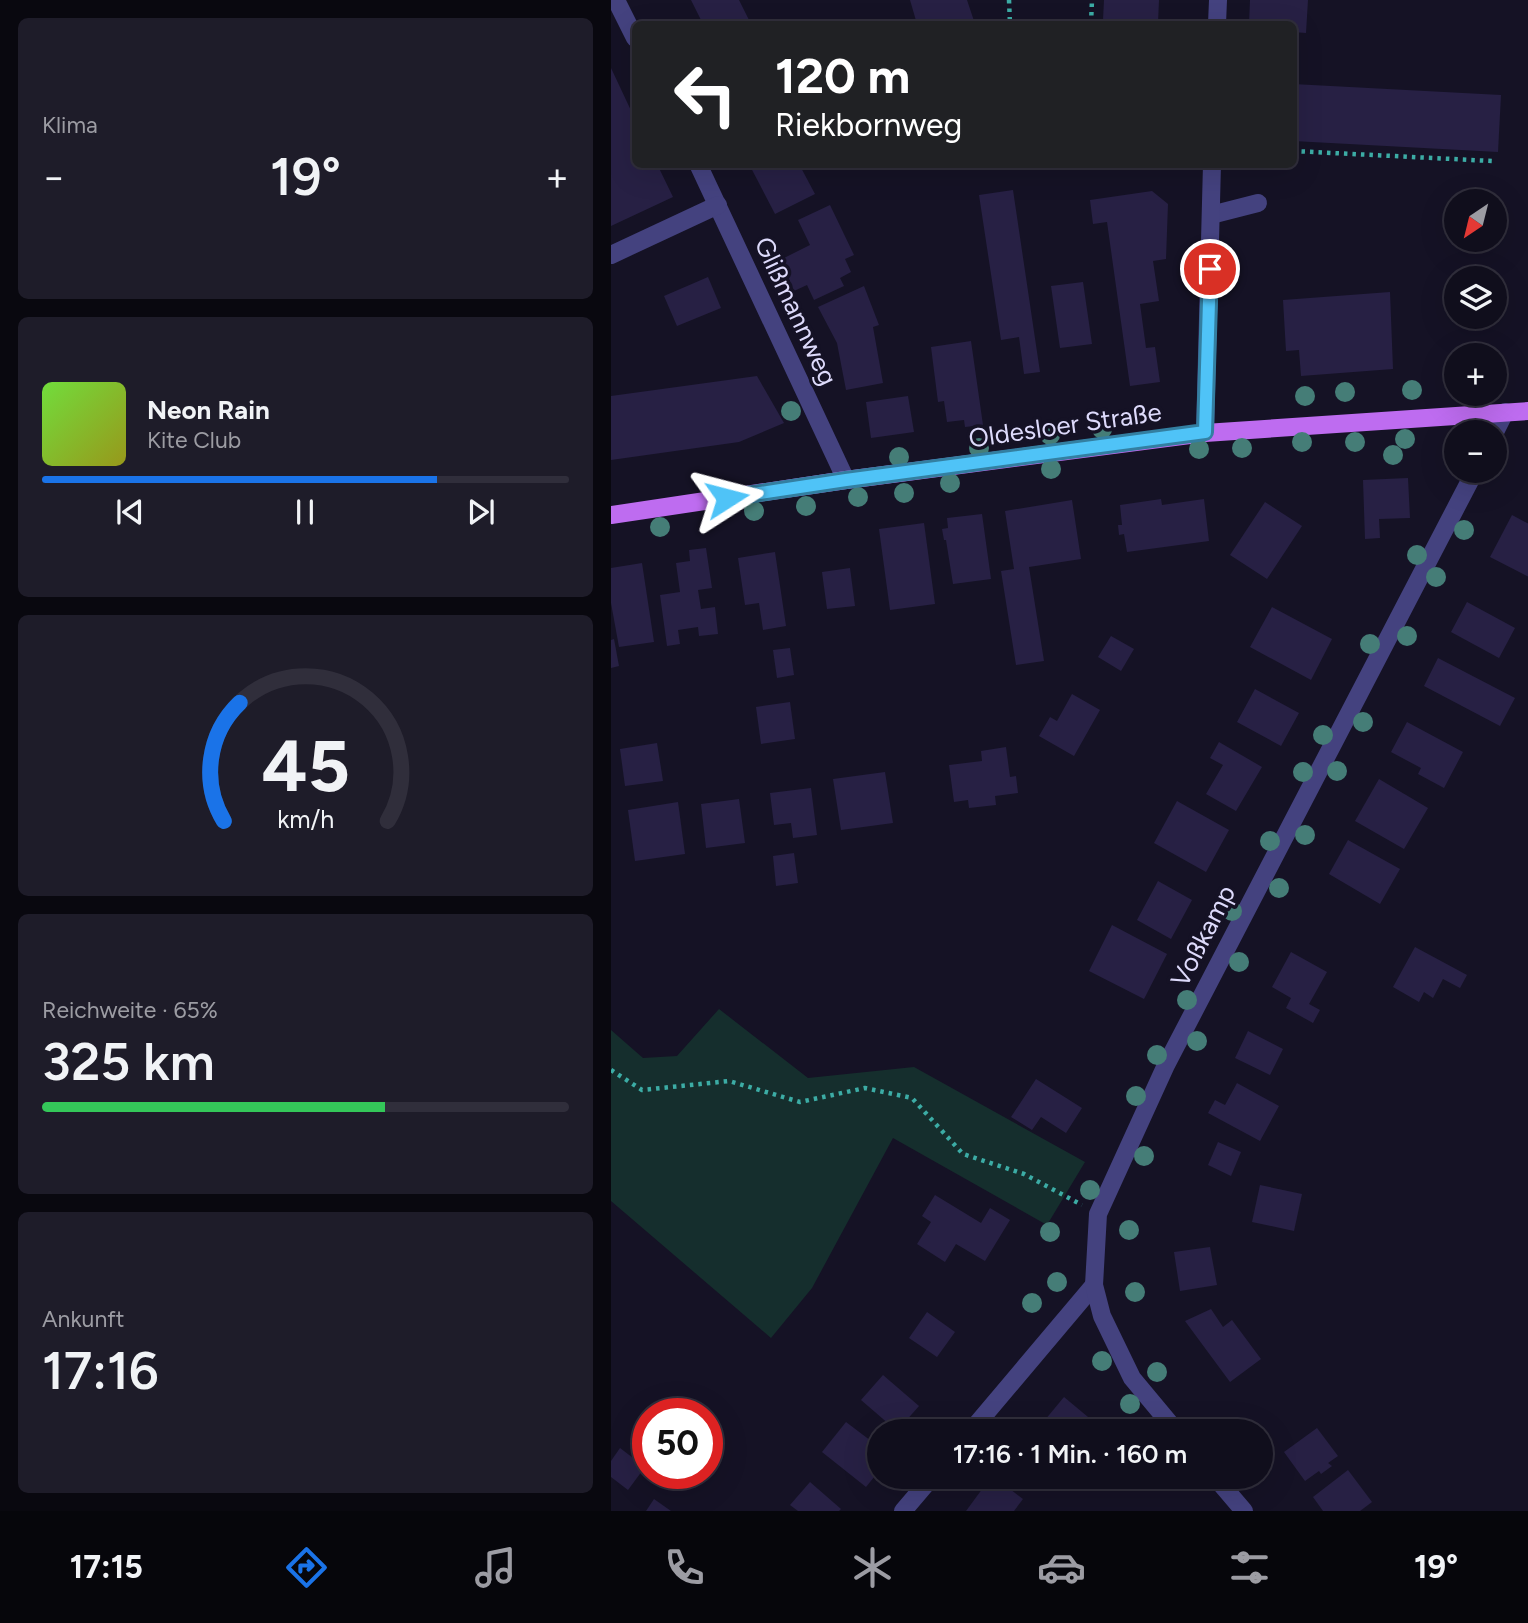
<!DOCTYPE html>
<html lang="de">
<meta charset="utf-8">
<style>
:root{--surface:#100e1c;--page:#1e1c29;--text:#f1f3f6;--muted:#9c9ca3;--line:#302e3b;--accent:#1a73e8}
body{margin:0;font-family:Figtree,sans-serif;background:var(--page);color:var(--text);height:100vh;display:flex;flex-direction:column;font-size:26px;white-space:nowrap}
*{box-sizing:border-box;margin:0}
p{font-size:23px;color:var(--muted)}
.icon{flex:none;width:38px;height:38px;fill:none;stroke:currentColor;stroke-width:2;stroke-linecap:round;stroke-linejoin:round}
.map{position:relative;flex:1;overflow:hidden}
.panel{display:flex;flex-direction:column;gap:18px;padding:18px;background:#09080f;width:611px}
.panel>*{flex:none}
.banner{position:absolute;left:21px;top:21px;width:665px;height:147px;border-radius:10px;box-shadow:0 7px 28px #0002,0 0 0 2px var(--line);background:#202124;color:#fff;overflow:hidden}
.needle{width:46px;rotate:215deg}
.controls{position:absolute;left:833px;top:189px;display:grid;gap:14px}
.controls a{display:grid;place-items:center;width:63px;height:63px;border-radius:50%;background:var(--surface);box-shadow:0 7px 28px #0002,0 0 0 2px var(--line);font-size:35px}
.speed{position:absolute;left:21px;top:1398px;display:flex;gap:14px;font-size:35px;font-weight:700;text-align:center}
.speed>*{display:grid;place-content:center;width:91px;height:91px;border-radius:50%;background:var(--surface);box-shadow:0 7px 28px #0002,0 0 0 2px var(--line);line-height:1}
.speed .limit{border:10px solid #d22;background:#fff;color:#111}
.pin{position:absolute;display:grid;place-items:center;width:60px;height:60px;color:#fff;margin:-30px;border:4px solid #fff;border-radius:50%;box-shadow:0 2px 7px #0007}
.me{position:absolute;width:77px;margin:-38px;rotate:81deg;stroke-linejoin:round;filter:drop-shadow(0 0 5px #0008)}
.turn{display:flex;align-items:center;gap:24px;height:147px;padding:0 28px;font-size:32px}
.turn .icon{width:91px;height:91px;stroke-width:2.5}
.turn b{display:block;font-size:49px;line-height:60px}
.big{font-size:52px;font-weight:600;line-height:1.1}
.panel .card{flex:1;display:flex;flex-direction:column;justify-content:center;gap:10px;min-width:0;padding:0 24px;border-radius:10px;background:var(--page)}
.panel .dial{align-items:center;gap:0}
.dial svg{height:182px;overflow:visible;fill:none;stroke:var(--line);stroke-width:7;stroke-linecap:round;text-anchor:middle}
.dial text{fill:var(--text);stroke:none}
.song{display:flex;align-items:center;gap:21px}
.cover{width:84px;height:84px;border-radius:10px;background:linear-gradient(135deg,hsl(100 70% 55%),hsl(60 70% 35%))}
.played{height:7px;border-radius:4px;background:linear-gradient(90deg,var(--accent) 75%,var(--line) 75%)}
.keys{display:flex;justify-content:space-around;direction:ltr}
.heat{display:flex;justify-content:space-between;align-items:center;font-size:38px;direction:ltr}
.charge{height:10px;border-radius:5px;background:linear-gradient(90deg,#34c759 65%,var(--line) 0)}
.trip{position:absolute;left:256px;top:1419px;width:406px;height:70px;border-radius:35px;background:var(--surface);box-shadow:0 7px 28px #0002,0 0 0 2px var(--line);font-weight:600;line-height:70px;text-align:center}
.dock{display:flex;height:112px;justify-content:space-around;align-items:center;background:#06060b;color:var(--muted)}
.dock .icon{width:49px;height:49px}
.dock .on{color:var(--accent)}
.dock b{font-size:32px;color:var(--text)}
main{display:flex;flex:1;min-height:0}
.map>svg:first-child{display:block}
.green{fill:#152e2d}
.building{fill:#272044}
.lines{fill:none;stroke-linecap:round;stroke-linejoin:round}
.path{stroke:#3caca5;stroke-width:4.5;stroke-dasharray:3.5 5;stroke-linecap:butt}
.minor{stroke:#44427f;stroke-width:18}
.major{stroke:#be6cf0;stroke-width:18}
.tree{fill:#457d77}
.route-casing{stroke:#337fa1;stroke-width:18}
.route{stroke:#4fc3f7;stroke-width:12}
.labels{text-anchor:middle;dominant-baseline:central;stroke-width:7;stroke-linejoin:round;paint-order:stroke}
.street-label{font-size:26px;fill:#dddafb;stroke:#151225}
</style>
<main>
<section class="panel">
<div class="card"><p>Klima</p>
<div class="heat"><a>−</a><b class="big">19°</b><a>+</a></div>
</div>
<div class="card">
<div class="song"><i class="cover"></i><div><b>Neon Rain</b><p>Kite Club</p></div></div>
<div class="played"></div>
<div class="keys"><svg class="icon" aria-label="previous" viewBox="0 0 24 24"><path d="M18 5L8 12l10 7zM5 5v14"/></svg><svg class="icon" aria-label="pause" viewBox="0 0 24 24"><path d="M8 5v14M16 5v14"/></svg><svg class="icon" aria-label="next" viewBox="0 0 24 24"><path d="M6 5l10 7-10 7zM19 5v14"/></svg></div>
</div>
<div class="card dial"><svg viewBox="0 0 100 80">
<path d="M14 69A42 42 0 1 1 86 69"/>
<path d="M14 69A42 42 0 0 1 21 17" stroke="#1a73e8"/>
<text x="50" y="56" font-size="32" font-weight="700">45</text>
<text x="50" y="72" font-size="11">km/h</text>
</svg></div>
<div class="card"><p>Reichweite · 65%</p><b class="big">325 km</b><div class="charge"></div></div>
<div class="card"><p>Ankunft</p><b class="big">17:16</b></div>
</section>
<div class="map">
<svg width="918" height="1511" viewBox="0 0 918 1511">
<rect width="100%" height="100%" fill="#151225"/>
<polygon class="green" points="108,1009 197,1078 303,1067 474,1162 436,1225 282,1138 201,1288 160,1338 0,1201 0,1030 32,1058 66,1056"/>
<g class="building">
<polygon points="80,0 128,0 140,24 92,24"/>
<polygon points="299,0 356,0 364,24 306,24"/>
<polygon points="493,0 548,0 547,23 492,20"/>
<polygon points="639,0 697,0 695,33 682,32 682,24 638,24"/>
<polygon points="0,68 24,119 24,164 46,164 62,197 0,226"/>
<polygon points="682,84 890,95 887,152 682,141"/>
<polygon points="138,164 188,164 204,194 164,214"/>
<polygon points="402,190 429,372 413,374 408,337 390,340 368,195"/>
<polygon points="541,191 557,204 555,259 542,261 548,301 529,304 535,348 544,347 549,382 519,386 496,222 482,224 479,200"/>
<polygon points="219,205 243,255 234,259 240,272 229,278 233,286 203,300 196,285 183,291 169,260 199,245 187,220"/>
<polygon points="97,277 110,308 66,326 53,296"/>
<polygon points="472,282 481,344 449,348 440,286"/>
<polygon points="253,286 268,325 262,327 272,383 235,390 226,343 207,307"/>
<polygon points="779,292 782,369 690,376 688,350 675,351 672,300"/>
<polygon points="360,341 372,425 354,427 353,420 336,422 333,401 327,402 320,347"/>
<polygon points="146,376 173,423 128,442 0,460 0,396"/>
<polygon points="297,396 303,432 260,438 255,402"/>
<polygon points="797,478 799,518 768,519 769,538 754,539 752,480"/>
<polygon points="550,499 551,505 593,499 598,541 516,552 513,534 508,535 507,525 511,525 509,505"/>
<polygon points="461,500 470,559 418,567 433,661 405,665 390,571 403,569 394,511"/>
<polygon points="654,502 691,526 656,579 619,555"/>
<polygon points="371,514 380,579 342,584 335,540 333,540 331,529 337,528 336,518"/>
<polygon points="901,515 918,524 918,577 879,557"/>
<polygon points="313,523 324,604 279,610 268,529"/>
<polygon points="95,548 101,588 87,590 90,609 104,607 107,634 88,636 87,627 67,630 69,644 56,646 49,595 69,592 65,563 79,561 78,550"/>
<polygon points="164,552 175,626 152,630 148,603 134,605 127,558"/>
<polygon points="31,563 43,642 8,647 0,603 0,568"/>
<polygon points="239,568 244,606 216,609 211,572"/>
<polygon points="856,602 904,628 888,658 840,632"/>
<polygon points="661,607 721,639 700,680 639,647"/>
<polygon points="500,636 523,649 510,671 487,657"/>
<polygon points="3,639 8,666 0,668 0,640"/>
<polygon points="179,648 183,675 166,678 162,650"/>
<polygon points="827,658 904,698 889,726 813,686"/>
<polygon points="644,689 688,713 670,746 626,722"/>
<polygon points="461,694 489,710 463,756 428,736 439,717 446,721"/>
<polygon points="179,702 184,739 150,744 145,707"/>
<polygon points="796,722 852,752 833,788 807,774 810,768 780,752"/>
<polygon points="608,742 651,767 625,811 595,794 612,765 599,758"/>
<polygon points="46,743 52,781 14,786 9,749"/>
<polygon points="395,747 399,777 405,776 407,793 384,796 385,805 358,808 357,800 343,802 338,765 371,761 370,751"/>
<polygon points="274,772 282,823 230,830 222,779"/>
<polygon points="768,779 817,808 793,849 744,821"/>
<polygon points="200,788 206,835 182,838 180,823 163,825 159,793"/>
<polygon points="128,799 134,843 95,848 90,804"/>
<polygon points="566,801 618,830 595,872 543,843"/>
<polygon points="67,802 74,854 24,861 17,810"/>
<polygon points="737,840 789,869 769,904 718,874"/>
<polygon points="183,853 187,883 165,886 162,856"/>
<polygon points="547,881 581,900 560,939 526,920"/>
<polygon points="501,925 556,954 533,999 478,971"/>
<polygon points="804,947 856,975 849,988 832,979 822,998 813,992 808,1002 782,987"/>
<polygon points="680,952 716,972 698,1004 709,1010 702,1023 675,1008 680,998 661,987"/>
<polygon points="637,1031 672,1049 659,1075 624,1058"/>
<polygon points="425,1079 471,1108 455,1133 430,1117 421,1130 400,1117"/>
<polygon points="626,1083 668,1106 649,1141 597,1113 604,1100 614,1105"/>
<polygon points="607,1142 630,1152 620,1176 597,1165"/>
<polygon points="649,1185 691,1194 683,1231 641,1222"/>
<polygon points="324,1195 370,1223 379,1208 399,1220 374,1261 345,1244 334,1262 306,1244 320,1222 311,1216"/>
<polygon points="599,1247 606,1285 569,1291 563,1252"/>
<polygon points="600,1309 612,1327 621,1320 650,1359 619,1382 574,1321"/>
<polygon points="316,1312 344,1332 326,1357 298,1338"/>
<polygon points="272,1375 308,1406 286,1431 250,1400"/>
<polygon points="453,1397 495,1432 424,1432"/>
<polygon points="235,1422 268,1447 268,1471 255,1487 211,1452"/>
<polygon points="706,1428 727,1456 717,1463 721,1466 710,1474 708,1471 694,1481 673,1452"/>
<polygon points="9,1448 34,1467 17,1490 0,1477 0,1461"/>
<polygon points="737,1470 761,1502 749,1511 712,1511 702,1497"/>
<polygon points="380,1477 383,1477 412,1499 403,1511 355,1511"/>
<polygon points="199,1482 230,1509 228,1511 187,1511 179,1505"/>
<polygon points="43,1499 60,1511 35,1511"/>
</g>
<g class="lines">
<g class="path">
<polyline points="398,0 399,24"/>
<polyline points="480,24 481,0"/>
<polyline points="682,151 881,161"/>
<polyline points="0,1070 31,1090 118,1081 189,1102 254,1088 301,1098 352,1154 413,1174 471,1205"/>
</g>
<g class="minor">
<polyline points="5,0 24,38"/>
<polyline points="606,24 607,0"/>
<polyline points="87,164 235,480"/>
<polyline points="600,215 647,203"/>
<polyline points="0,255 107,205"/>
<polyline points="884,432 894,412"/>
<polyline points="594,433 601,164"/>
<polyline points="359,1432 483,1285"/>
<polyline points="566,1432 521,1378 491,1316 483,1285 487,1214 555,1065 864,471"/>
<polyline points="604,1477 633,1511"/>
<polyline points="292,1511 321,1477"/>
</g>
<polyline class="major" points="0,515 235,480 594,433 918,411"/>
</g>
<g class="tree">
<circle cx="801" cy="390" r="10"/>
<circle cx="734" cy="392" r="10"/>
<circle cx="694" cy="396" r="10"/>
<circle cx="180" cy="411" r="10"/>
<circle cx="491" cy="429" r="10"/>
<circle cx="439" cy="435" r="10"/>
<circle cx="794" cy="439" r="10"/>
<circle cx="691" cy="442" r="10"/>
<circle cx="744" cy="442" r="10"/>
<circle cx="368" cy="448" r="10"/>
<circle cx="631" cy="448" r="10"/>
<circle cx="588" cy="449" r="10"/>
<circle cx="782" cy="455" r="10"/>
<circle cx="288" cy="457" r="10"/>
<circle cx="440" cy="469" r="10"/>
<circle cx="339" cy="483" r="10"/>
<circle cx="293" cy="493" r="10"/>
<circle cx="247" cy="497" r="10"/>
<circle cx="195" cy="506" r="10"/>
<circle cx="143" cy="511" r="10"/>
<circle cx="49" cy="527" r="10"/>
<circle cx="853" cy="530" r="10"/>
<circle cx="806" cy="555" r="10"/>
<circle cx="825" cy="577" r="10"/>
<circle cx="796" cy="636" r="10"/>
<circle cx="759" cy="644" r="10"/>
<circle cx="752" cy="722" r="10"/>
<circle cx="712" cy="735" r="10"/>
<circle cx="726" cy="771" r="10"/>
<circle cx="692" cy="772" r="10"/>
<circle cx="694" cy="835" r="10"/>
<circle cx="659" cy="841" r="10"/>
<circle cx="668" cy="888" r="10"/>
<circle cx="621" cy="911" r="10"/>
<circle cx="628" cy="962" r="10"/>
<circle cx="576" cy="1000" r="10"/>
<circle cx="586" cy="1041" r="10"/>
<circle cx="546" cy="1055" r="10"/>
<circle cx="525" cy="1096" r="10"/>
<circle cx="533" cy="1156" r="10"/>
<circle cx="479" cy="1190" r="10"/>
<circle cx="518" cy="1230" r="10"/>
<circle cx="439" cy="1232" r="10"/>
<circle cx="446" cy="1282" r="10"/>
<circle cx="524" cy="1292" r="10"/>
<circle cx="421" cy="1303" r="10"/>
<circle cx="491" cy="1361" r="10"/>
<circle cx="546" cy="1372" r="10"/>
<circle cx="519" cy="1404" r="10"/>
</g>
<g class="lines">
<g class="route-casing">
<polyline id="route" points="116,498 235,480 594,432 599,269"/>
</g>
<use href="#route" class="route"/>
</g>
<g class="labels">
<g class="street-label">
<text transform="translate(185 311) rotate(65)">Glißmannweg</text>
<text transform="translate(454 425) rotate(-8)">Oldesloer Straße</text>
<text transform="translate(592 936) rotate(-63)">Voßkamp</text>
</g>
</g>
</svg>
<div class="controls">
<a><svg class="needle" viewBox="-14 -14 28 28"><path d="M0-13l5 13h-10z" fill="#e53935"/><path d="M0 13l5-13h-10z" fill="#9c9ca3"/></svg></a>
<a><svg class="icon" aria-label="layers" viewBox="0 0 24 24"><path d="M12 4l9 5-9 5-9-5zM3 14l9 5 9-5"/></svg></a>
<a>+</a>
<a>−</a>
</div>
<div class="speed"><div class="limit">50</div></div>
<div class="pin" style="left:599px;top:269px;background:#d93025"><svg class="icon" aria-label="arrive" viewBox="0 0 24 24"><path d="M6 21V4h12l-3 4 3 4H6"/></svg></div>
<svg class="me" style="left:116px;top:498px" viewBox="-20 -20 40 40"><path d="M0-17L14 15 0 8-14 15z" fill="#4fc3f7" stroke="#fff" stroke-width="4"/></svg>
<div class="trip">17:16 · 1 Min. · 160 m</div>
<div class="banner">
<div class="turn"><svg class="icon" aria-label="left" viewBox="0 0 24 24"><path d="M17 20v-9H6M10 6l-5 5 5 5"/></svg><div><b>120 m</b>Riekbornweg</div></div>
</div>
</div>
</main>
<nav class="dock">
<b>17:15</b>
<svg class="icon on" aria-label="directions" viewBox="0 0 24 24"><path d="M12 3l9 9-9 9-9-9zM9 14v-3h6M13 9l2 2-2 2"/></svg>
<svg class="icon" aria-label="music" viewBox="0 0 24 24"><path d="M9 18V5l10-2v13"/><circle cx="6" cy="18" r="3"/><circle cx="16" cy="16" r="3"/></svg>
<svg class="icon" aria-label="phone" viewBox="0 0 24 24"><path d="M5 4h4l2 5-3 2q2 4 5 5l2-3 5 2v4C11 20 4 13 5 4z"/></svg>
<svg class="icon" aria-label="climate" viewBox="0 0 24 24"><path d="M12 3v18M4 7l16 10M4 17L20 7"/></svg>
<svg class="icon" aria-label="car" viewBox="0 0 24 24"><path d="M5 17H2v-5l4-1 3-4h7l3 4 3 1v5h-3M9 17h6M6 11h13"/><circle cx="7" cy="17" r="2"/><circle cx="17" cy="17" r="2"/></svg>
<svg class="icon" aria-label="filters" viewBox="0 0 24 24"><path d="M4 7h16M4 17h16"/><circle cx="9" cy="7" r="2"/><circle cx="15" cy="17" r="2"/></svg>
<b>19°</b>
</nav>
